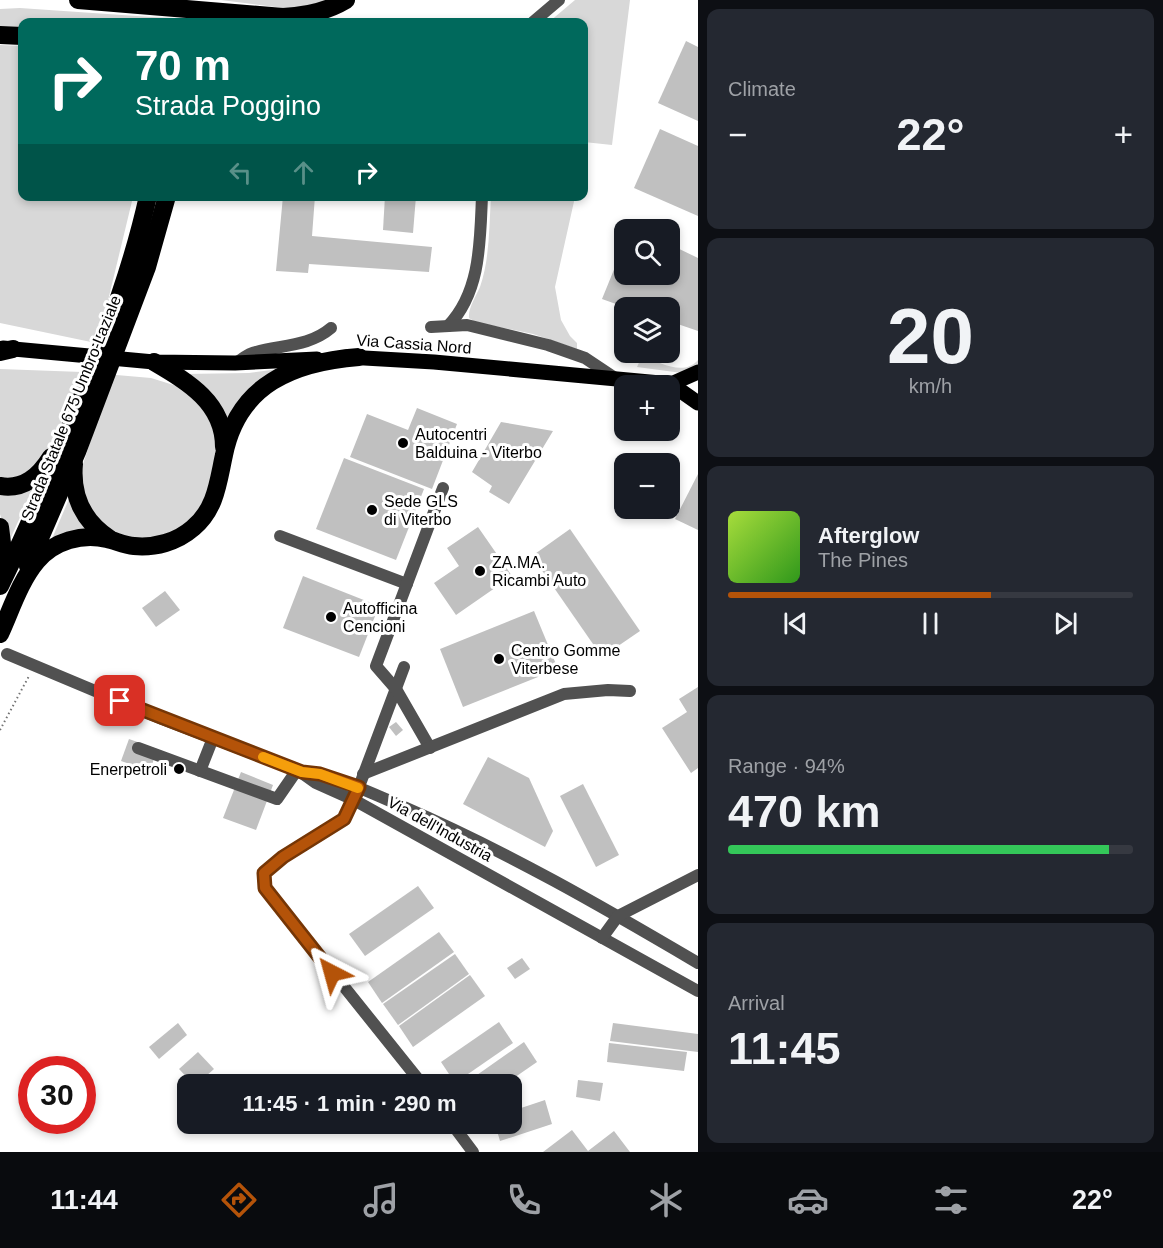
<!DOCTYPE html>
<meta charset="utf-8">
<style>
:root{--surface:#171b24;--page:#242831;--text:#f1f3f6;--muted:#9ea1a6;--line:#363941;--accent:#b45309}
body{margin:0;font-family:Helvetica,sans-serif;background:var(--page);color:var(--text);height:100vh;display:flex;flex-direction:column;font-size:22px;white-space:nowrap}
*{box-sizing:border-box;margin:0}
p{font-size:20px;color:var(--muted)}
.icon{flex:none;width:33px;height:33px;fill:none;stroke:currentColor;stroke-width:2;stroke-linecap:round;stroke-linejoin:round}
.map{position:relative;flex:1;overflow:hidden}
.sheet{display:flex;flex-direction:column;gap:9px;padding:9px;background:#0d0f14;width:465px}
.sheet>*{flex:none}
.hud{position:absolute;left:18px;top:18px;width:570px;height:183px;border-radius:12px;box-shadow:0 3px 9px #0003;background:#00695c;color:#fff;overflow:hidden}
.buttons{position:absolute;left:614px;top:219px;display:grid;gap:12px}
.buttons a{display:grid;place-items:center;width:66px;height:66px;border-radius:12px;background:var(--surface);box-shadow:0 3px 9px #0003;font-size:30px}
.speed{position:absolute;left:18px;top:1056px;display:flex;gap:12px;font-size:30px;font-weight:700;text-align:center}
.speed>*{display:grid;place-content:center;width:78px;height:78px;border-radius:50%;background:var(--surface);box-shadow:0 3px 9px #0003;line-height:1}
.speed .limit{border:9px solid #d22;background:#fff;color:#111}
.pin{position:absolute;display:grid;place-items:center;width:51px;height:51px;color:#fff;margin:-26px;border-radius:12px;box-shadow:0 3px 9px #0006}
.me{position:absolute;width:66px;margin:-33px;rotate:321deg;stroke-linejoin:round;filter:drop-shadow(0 0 4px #0008)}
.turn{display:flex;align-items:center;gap:21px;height:126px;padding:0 18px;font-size:27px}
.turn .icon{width:78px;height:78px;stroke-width:2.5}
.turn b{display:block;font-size:42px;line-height:51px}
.lanes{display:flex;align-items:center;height:57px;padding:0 18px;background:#0003;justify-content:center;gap:30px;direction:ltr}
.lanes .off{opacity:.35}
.big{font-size:45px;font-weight:700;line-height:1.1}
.sheet .card{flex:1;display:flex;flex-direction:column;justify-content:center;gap:9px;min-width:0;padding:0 21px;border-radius:12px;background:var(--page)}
.sheet .dial{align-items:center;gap:0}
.dial b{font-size:78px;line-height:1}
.song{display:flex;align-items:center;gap:18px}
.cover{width:72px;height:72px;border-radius:9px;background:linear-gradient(135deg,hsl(80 70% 55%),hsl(110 70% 35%))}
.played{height:6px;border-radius:3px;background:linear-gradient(90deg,var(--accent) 65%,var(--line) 65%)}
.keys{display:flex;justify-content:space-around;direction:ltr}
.heat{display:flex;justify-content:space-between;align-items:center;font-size:33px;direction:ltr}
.charge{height:9px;border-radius:4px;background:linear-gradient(90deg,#34c759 94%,var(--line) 0)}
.trip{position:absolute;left:177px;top:1074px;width:345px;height:60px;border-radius:12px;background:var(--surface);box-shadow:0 3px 9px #0003;font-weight:700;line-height:60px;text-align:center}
.dock{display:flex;height:96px;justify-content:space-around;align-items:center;background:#090b0e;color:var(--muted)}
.dock .icon{width:42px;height:42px}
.dock .selected{color:var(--accent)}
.dock b{font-size:27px;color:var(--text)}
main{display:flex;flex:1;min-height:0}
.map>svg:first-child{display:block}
.green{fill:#d8d8d8}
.building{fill:#c0c0c0}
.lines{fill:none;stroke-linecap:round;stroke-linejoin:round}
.path{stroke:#737373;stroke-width:2;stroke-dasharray:1.5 3;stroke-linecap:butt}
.minor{stroke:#515151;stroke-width:12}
.major{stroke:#000;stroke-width:15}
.highway{stroke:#000;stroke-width:18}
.route-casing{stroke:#753606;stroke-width:15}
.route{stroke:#b45309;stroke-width:10}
.slow{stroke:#f59e0b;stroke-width:10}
.poi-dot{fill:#000;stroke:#fff;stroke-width:2}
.labels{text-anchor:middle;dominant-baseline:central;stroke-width:6;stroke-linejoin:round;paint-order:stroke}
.street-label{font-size:16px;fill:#000;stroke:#fff}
.poi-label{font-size:16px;fill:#000;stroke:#fff;text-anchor:start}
</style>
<main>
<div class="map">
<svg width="698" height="1152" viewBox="0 0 698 1152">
<rect width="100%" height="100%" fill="#fff"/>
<g class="green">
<polygon points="221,0 332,0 291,9"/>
<polygon points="575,0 630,0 612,145 584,142 584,22 549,22"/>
<polygon points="20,8 151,17 173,18 172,22 22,22 22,31 0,29 0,9"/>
<polygon points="0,45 22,46 22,196 133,197 105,313 91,342 0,323"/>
<path d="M491 197H575L555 287 561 320 570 336 577 343V349L533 334 475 322 469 318C468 308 476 296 480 287 490 258 489 226 491 197Z"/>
<path d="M642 356C660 362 683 377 698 360V365L682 373 637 367Z"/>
<polygon points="287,368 229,426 184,374 249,373"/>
<path d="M0 369 82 372 151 378 180 387 201 405 213 427 217 451 205 502 188 524 163 537 133 539 105 530 80 492 83 464 100 412 69 405C59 429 48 468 19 477 13 479 6 478 0 479Z"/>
<polygon points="35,484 8,544 0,514 0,492"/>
<polygon points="69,499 88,531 51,541"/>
</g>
<g class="building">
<polygon points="686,41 698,47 698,121 658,103"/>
<polygon points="660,129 698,146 698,216 634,188"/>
<polygon points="283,196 315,196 312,236 432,247 429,272 309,264 308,273 276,271"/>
<polygon points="385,196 416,196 413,233 383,230"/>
<polygon points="669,244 698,258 698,331 669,321 669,308 627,308 602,299 624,245 624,274 669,274"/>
<polygon points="417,408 457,424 432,489 350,457 367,414 408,430"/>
<polygon points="501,422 553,431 509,504 489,492 492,486 472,472"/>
<polygon points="344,458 424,489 396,560 316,529"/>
<polygon points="698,474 698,530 675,519"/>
<polygon points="478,527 512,576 456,615 434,583 459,566 447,548"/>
<polygon points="570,529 640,631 602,657 532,556"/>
<polygon points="303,576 379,606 359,657 283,628"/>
<polygon points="165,591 180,610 156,627 142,608"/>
<polygon points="534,611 558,669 463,707 440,649"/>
<polygon points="698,687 698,768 691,773 662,728 687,712 679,699"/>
<polygon points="396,722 403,730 396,736 389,727"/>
<polygon points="129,739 157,749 150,771 121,761"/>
<polygon points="488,757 529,778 553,831 545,847 463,804"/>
<polygon points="241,772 273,785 256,830 223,818"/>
<polygon points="583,784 619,855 596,867 560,796"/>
<polygon points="418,886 434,908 365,956 349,934"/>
<polygon points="439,932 454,952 382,1003 368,982"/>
<polygon points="455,954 469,974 398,1025 383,1004"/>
<polygon points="522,958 530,969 515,979 507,968"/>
<polygon points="470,975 485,996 413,1047 399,1026"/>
<polygon points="499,1022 513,1043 455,1083 441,1062"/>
<polygon points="178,1023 187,1035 159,1059 149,1047"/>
<polygon points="613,1023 698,1034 698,1052 610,1041"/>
<polygon points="524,1042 537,1062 505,1084 469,1084 467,1082"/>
<polygon points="609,1043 687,1052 684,1071 607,1062"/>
<polygon points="198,1052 214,1069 197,1084 193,1084 179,1069"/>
<polygon points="578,1080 603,1083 600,1101 576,1097"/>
<polygon points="545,1100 552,1124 500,1141 495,1124 512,1124 512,1111"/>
<polygon points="572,1130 588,1151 614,1131 630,1152 543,1152"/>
</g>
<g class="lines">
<polyline class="path" points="0,730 29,676"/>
<g class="minor">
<polyline points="533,22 559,0"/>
<path d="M448 326C481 292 480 241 482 196"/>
<polyline points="431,327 467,325 548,345 585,358 615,378"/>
<path d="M236 363C242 359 249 353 256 352 282 345 310 346 331 328"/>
<polyline points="280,536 407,584"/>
<path d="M7 654 162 719 301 772C338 776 371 793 404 807 506 851 603 907 698 963"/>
<polyline points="404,667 354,800 344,819 283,857 264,873 265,888 422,1084"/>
<polyline points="138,748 277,799 297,770"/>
<polyline points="430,748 396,689 376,666 443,488"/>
<polyline points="200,771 213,738"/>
<polyline points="302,773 316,783 354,800 698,991"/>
<polyline points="363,774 564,694 608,690 630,691"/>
<polyline points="602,938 618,916 698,875"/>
<polyline points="452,1124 473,1152"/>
</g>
<g class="major">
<polyline points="3,348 154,362 235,363 317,359"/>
<polyline points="347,357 434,362 671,384 698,372"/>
<polyline points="671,384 698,403"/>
</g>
<g class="highway">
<path d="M78 0 283 17C306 16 326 12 346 0"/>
<polyline points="0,35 22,36"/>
<polyline points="0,352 13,349"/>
<path d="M154 362C188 382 224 403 224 447"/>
<path d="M74 464C71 496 84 522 110 539"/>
<path d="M0 486C24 490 39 476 51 457"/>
<polyline points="0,527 3,551 0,571"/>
<polyline points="28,566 77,452 147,267 167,196"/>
<path d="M0 586C31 523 58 458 84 392 109 328 133 264 148 196"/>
<path d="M0 634C11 610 20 581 37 561 54 541 82 533 107 539 116 541 124 545 134 546 155 548 177 542 193 528 216 509 218 482 224 455 238 384 294 362 359 357"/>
</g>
</g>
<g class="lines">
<g class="route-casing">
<polyline id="route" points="120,701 302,772 320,774 359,787 344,819 283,857 264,873 265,888 332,973"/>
</g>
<use href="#route" class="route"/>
<polyline class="slow" points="263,757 302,772 320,774 358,788"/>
</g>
<g class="poi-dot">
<circle cx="403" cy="443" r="6"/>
<circle cx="372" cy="510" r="6"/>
<circle cx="480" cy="571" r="6"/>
<circle cx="331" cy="617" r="6"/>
<circle cx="499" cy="659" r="6"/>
<circle cx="179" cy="769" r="6"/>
</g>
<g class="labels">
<g class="street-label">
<text transform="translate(414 344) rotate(4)">Via Cassia Nord</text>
<text transform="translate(71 408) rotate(-68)">Strada Statale 675 Umbro-Laziale</text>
<text transform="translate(440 829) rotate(29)">Via dell'Industria</text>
</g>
<g class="poi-label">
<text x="415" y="434">Autocentri<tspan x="415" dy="18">Balduina - Viterbo</tspan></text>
<text x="384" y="501">Sede GLS<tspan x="384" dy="18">di Viterbo</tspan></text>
<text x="492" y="562">ZA.MA.<tspan x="492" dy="18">Ricambi Auto</tspan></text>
<text x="343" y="608">Autofficina<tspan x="343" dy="18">Cencioni</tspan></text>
<text x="511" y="650">Centro Gomme<tspan x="511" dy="18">Viterbese</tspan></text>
<text x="167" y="769" text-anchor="end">Enerpetroli</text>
</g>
</g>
</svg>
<div class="buttons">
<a><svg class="icon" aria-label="search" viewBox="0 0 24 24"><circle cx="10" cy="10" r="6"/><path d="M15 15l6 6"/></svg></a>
<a><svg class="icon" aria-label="layers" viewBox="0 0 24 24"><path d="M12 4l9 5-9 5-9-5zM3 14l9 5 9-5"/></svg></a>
<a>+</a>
<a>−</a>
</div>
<div class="speed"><div class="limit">30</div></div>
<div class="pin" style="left:120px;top:701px;background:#d93025"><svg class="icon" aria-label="arrive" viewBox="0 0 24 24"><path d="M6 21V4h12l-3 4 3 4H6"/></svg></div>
<svg class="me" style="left:332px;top:973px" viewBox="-20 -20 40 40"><path d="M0-17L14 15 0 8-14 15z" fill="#b45309" stroke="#fff" stroke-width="4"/></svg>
<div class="trip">11:45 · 1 min · 290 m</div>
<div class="hud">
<div class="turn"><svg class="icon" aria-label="right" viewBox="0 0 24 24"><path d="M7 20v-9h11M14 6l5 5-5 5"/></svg><div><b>70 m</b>Strada Poggino</div></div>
<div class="lanes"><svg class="icon off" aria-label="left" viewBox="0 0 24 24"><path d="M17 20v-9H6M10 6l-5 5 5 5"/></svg><svg class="icon off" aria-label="ahead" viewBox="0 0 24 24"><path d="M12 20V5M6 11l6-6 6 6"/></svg><svg class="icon" aria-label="right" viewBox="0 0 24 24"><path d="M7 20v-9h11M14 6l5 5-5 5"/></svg></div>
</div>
</div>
<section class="sheet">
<div class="card"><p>Climate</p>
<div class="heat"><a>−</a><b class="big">22°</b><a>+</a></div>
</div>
<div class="card dial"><b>20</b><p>km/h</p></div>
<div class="card">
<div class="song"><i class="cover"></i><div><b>Afterglow</b><p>The Pines</p></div></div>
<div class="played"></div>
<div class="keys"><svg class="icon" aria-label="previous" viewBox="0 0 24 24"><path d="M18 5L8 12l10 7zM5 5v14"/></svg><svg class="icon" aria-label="pause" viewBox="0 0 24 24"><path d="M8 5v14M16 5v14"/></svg><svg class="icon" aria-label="next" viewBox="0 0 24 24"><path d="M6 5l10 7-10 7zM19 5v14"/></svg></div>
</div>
<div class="card"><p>Range · 94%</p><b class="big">470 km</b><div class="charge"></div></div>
<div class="card"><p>Arrival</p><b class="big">11:45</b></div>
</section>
</main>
<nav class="dock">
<b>11:44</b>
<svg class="icon selected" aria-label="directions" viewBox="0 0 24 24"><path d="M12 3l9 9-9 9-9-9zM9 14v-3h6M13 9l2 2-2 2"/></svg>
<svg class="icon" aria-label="music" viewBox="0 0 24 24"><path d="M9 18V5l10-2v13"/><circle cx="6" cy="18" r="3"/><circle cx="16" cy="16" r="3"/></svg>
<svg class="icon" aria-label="phone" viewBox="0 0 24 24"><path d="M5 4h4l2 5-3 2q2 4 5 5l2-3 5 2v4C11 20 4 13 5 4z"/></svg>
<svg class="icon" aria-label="climate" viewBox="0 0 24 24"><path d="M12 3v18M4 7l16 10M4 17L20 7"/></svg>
<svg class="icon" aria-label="car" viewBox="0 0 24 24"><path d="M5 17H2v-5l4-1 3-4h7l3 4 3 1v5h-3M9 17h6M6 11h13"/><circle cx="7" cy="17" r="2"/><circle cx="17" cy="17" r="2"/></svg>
<svg class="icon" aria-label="filters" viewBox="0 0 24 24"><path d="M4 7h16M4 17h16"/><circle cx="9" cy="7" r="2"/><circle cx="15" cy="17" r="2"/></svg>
<b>22°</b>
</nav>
